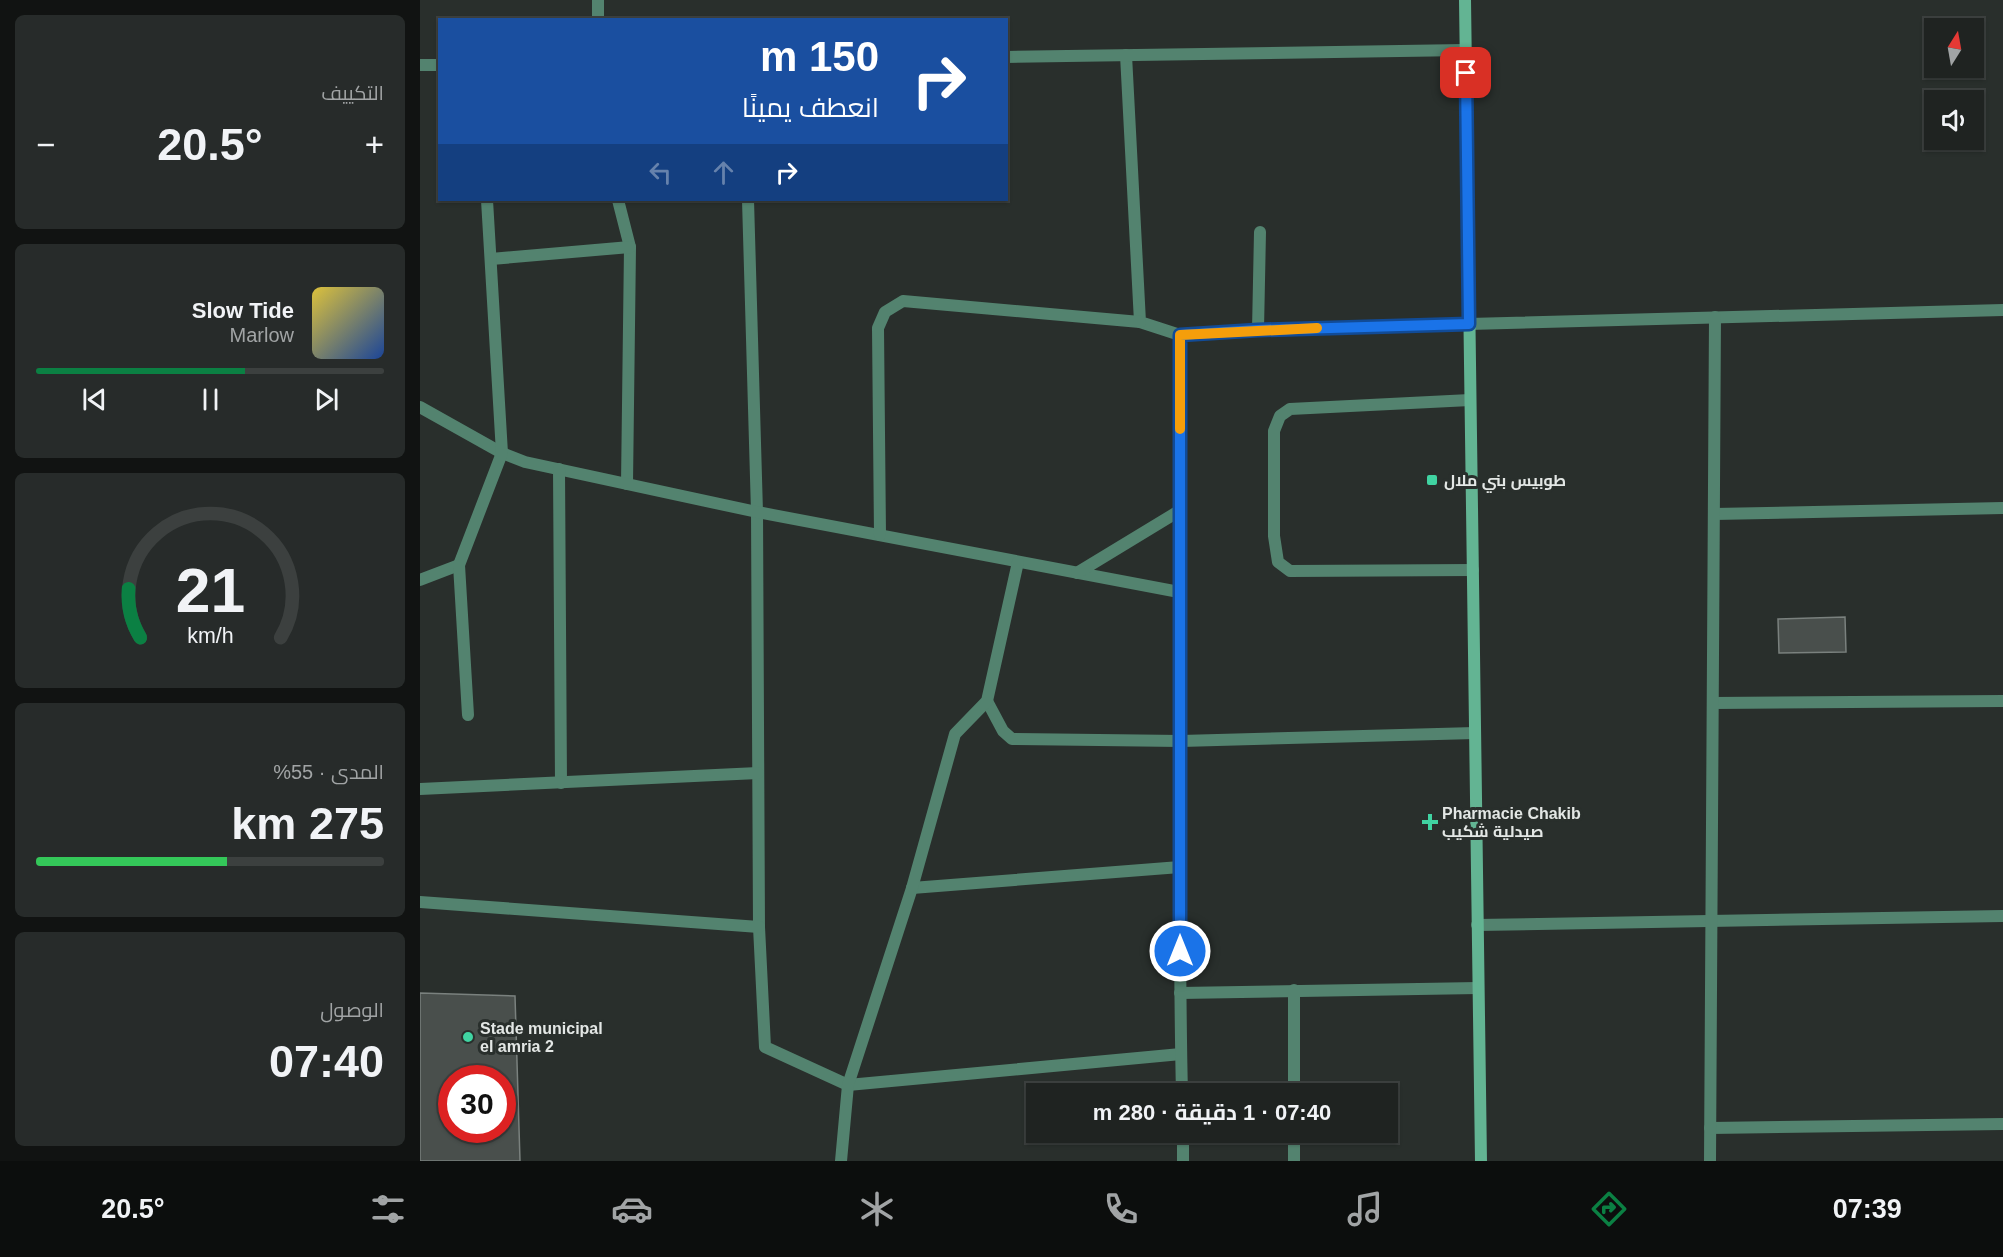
<!DOCTYPE html>
<html lang="ar">
<meta charset="utf-8">
<style>
:root{--surface:#1f2321;--page:#272b2a;--text:#f1f3f6;--muted:#a1a4a5;--line:#3c403f;--accent:#0b8043}
body{margin:0;font-family:Arial,Cairo,sans-serif;background:var(--page);color:var(--text);direction:rtl;height:100vh;display:flex;flex-direction:column;font-size:22px;white-space:nowrap}
*{box-sizing:border-box;margin:0}
p{font-size:20px;color:var(--muted)}
.icon{flex:none;width:33px;height:33px;fill:none;stroke:currentColor;stroke-width:2;stroke-linecap:round;stroke-linejoin:round}
.map{position:relative;flex:1;overflow:hidden;direction:ltr}
.drawer{display:flex;flex-direction:column;gap:15px;padding:15px;background:#111312;width:420px}
.drawer>*{flex:none}
.hud{position:absolute;left:18px;top:18px;width:570px;height:183px;border-radius:0px;box-shadow:0 2px 4px #0004,0 0 0 2px var(--line);direction:rtl;background:#1a4fa0;color:#fff;overflow:hidden}
.needle{width:39px;rotate:11deg}
.controls{position:absolute;left:1504px;top:18px;display:grid;gap:12px}
.controls a{display:grid;place-items:center;width:60px;height:60px;border-radius:0px;background:var(--surface);box-shadow:0 2px 4px #0004,0 0 0 2px var(--line);font-size:30px}
.speed{position:absolute;left:18px;top:1065px;display:flex;gap:12px;font-size:30px;font-weight:700;text-align:center}
.speed>*{display:grid;place-content:center;width:78px;height:78px;border-radius:50%;background:var(--surface);box-shadow:0 2px 4px #0004,0 0 0 2px var(--line);line-height:1}
.speed .limit{border:9px solid #d22;background:#fff;color:#111}
.pin{position:absolute;display:grid;place-items:center;width:51px;height:51px;color:#fff;margin:-26px;border-radius:12px;box-shadow:0 3px 9px #0006}
.me{position:absolute;width:66px;margin:-33px;rotate:0deg;stroke-linejoin:round;filter:drop-shadow(0 0 4px #0008)}
.turn{display:flex;align-items:center;gap:21px;height:126px;padding:0 30px;font-size:27px}
.turn .icon{width:78px;height:78px;stroke-width:2.5}
.turn b{display:block;font-size:42px;line-height:51px}
.lanes{display:flex;align-items:center;height:57px;padding:0 30px;background:#0003;justify-content:center;gap:30px;direction:ltr}
.lanes .off{opacity:.35}
.big{font-size:45px;font-weight:700;line-height:1.1}
.drawer .card{flex:1;display:flex;flex-direction:column;justify-content:center;gap:9px;min-width:0;padding:0 21px;border-radius:9px;background:var(--page)}
.drawer .dial{align-items:center;gap:0}
.dial svg{height:156px;overflow:visible;fill:none;stroke:var(--line);stroke-width:7;stroke-linecap:round;text-anchor:middle}
.dial text{fill:var(--text);stroke:none}
.song{display:flex;align-items:center;gap:18px}
.cover{width:72px;height:72px;border-radius:9px;background:linear-gradient(135deg,hsl(50 70% 55%),hsl(220 70% 35%))}
.played{height:6px;border-radius:3px;background:linear-gradient(90deg,var(--accent) 60%,var(--line) 60%)}
.keys{display:flex;justify-content:space-around;direction:ltr}
.heat{display:flex;justify-content:space-between;align-items:center;font-size:33px;direction:ltr}
.charge{height:9px;border-radius:4px;background:linear-gradient(90deg,#34c759 55%,var(--line) 0)}
.trip{position:absolute;left:606px;top:1083px;width:372px;height:60px;border-radius:0px;background:var(--surface);box-shadow:0 2px 4px #0004,0 0 0 2px var(--line);font-weight:700;line-height:60px;text-align:center;direction:rtl}
.tabs{display:flex;height:96px;justify-content:space-around;align-items:center;background:#0c0e0d;color:var(--muted)}
.tabs .icon{width:42px;height:42px}
.tabs .current{color:var(--accent)}
.tabs b{font-size:27px;color:var(--text)}
main{display:flex;flex:1;min-height:0}
.map>svg:first-child{display:block}
.building{fill:#494f4c;stroke:#7a817e;stroke-width:1.5;fill-rule:evenodd}
.lines{fill:none;stroke-linecap:round;stroke-linejoin:round}
.street{stroke:#53836f;stroke-width:12}
.secondary{stroke:#63b493;stroke-width:12}
.route-casing{stroke:#114b97;stroke-width:15}
.route{stroke:#1a73e8;stroke-width:10}
.slow{stroke:#f59e0b;stroke-width:10}
.poi-dot{fill:#40d4a2;stroke:#292f2c;stroke-width:2}
.labels{text-anchor:middle;dominant-baseline:central;stroke-width:6;stroke-linejoin:round;paint-order:stroke}
.poi-label{font-size:16px;font-weight:bold;fill:#e3e7e5;stroke:#292f2c;text-anchor:start}
</style>
<main>
<div class="map">
<svg width="1583" height="1161" viewBox="0 0 1583 1161">
<rect width="100%" height="100%" fill="#292f2c"/>
<g class="building">
<polygon points="1425,617 1426,652 1359,653 1358,619"/>
<path d="M0 993 95 996 100 1161H0ZM32 1078H82V1130H32Z"/>
</g>
<g class="lines">
<g class="street">
<polyline points="178,0 178,20"/>
<polyline points="706,55 720,322 760,335"/>
<polyline points="586,57 1045,50"/>
<polyline points="0,65 20,65"/>
<polyline points="198,200 210,247 207,484"/>
<polyline points="328,200 337,512 339,927 345,1047 428,1085 761,1054"/>
<polyline points="71,259 210,247"/>
<polyline points="838,330 840,232"/>
<polyline points="1050,400 870,409 860,416 854,431 854,536 858,562 870,571 1053,570"/>
<path d="M0 407 82 453 105 462 337 512 759 592C761 759 758 926 762 1094"/>
<polyline points="139,469 141,783"/>
<polyline points="1294,514 1583,508"/>
<polyline points="460,535 458,328 465,312 483,301 720,322"/>
<polyline points="657,573 759,511"/>
<polyline points="0,580 39,565"/>
<polyline points="759,592 760,335 838,330 1049,324 1583,310"/>
<polyline points="567,701 583,731 592,739 761,741 1055,733"/>
<polyline points="1293,703 1583,701"/>
<polyline points="48,715 39,565 82,453 67,200"/>
<polyline points="0,789 338,773"/>
<polyline points="492,888 760,867"/>
<polyline points="0,902 339,927"/>
<polyline points="1057,925 1583,916"/>
<polyline points="760,993 1058,988"/>
<polyline points="874,1094 874,990"/>
<polyline points="1290,1128 1583,1124"/>
<polyline points="763,1132 763,1161"/>
<polyline points="421,1161 428,1085 492,888 535,734 567,701 598,562"/>
<polyline points="874,1161 874,1132"/>
<polyline points="1290,1161 1295,317"/>
</g>
<polyline class="secondary" points="1045,0 1061,1161"/>
</g>
<g class="lines">
<g class="route-casing">
<polyline id="route" points="760,951 760,335 838,330 1049,324 1046,73"/>
</g>
<use href="#route" class="route"/>
<polyline class="slow" points="760,429 760,335 897,328"/>
</g>
<g class="poi-dot">
<rect x="1006" y="474" width="12" height="12" rx="3"/>
<path d="M1007 813h6v6h6v6h-6v6h-6v-6h-6v-6h6z"/>
<circle cx="48" cy="1037" r="6"/>
</g>
<g class="labels">
<g class="poi-label">
<text x="1024" y="480">طوبيس بني ملال</text>
<text x="1022" y="813">Pharmacie Chakib<tspan x="1022" dy="18">صيدلية شكيب</tspan></text>
<text x="60" y="1028">Stade municipal<tspan x="60" dy="18">el amria 2</tspan></text>
</g>
</g>
</svg>
<div class="controls">
<a><svg class="needle" viewBox="-14 -14 28 28"><path d="M0-13l5 13h-10z" fill="#e53935"/><path d="M0 13l5-13h-10z" fill="#a1a4a5"/></svg></a>
<a><svg class="icon" aria-label="sound" viewBox="0 0 24 24"><path d="M4 9h4l5-4v14l-5-4H4zM17 9q2 3 0 6"/></svg></a>
</div>
<div class="speed"><div class="limit">30</div></div>
<div class="pin" style="left:1046px;top:73px;background:#d93025"><svg class="icon" aria-label="arrive" viewBox="0 0 24 24"><path d="M6 21V4h12l-3 4 3 4H6"/></svg></div>
<svg class="me" style="left:760px;top:951px" viewBox="-20 -20 40 40"><circle r="17" fill="#1a73e8" stroke="#fff" stroke-width="3"/><path d="M0-11L8 9 0 5-8 9z" fill="#fff"/></svg>
<div class="trip">07:40 · 1 دقيقة · 280 m</div>
<div class="hud">
<div class="turn"><svg class="icon" aria-label="right" viewBox="0 0 24 24"><path d="M7 20v-9h11M14 6l5 5-5 5"/></svg><div><b>150 m</b>انعطف يمينًا</div></div>
<div class="lanes"><svg class="icon off" aria-label="left" viewBox="0 0 24 24"><path d="M17 20v-9H6M10 6l-5 5 5 5"/></svg><svg class="icon off" aria-label="ahead" viewBox="0 0 24 24"><path d="M12 20V5M6 11l6-6 6 6"/></svg><svg class="icon" aria-label="right" viewBox="0 0 24 24"><path d="M7 20v-9h11M14 6l5 5-5 5"/></svg></div>
</div>
</div>
<section class="drawer">
<div class="card"><p>التكييف</p>
<div class="heat"><a>−</a><b class="big">20.5°</b><a>+</a></div>
</div>
<div class="card">
<div class="song"><i class="cover"></i><div><b>Slow Tide</b><p>Marlow</p></div></div>
<div class="played"></div>
<div class="keys"><svg class="icon" aria-label="previous" viewBox="0 0 24 24"><path d="M18 5L8 12l10 7zM5 5v14"/></svg><svg class="icon" aria-label="pause" viewBox="0 0 24 24"><path d="M8 5v14M16 5v14"/></svg><svg class="icon" aria-label="next" viewBox="0 0 24 24"><path d="M6 5l10 7-10 7zM19 5v14"/></svg></div>
</div>
<div class="card dial"><svg viewBox="0 0 100 80">
<path d="M14 69A42 42 0 1 1 86 69"/>
<path d="M14 69A42 42 0 0 1 8 44" stroke="#0b8043"/>
<text x="50" y="56" font-size="32" font-weight="700">21</text>
<text x="50" y="72" font-size="11">km/h</text>
</svg></div>
<div class="card"><p>المدى · 55%</p><b class="big">275 km</b><div class="charge"></div></div>
<div class="card"><p>الوصول</p><b class="big">07:40</b></div>
</section>
</main>
<nav class="tabs">
<b>07:39</b>
<svg class="icon current" aria-label="directions" viewBox="0 0 24 24"><path d="M12 3l9 9-9 9-9-9zM9 14v-3h6M13 9l2 2-2 2"/></svg>
<svg class="icon" aria-label="music" viewBox="0 0 24 24"><path d="M9 18V5l10-2v13"/><circle cx="6" cy="18" r="3"/><circle cx="16" cy="16" r="3"/></svg>
<svg class="icon" aria-label="phone" viewBox="0 0 24 24"><path d="M5 4h4l2 5-3 2q2 4 5 5l2-3 5 2v4C11 20 4 13 5 4z"/></svg>
<svg class="icon" aria-label="climate" viewBox="0 0 24 24"><path d="M12 3v18M4 7l16 10M4 17L20 7"/></svg>
<svg class="icon" aria-label="car" viewBox="0 0 24 24"><path d="M5 17H2v-5l4-1 3-4h7l3 4 3 1v5h-3M9 17h6M6 11h13"/><circle cx="7" cy="17" r="2"/><circle cx="17" cy="17" r="2"/></svg>
<svg class="icon" aria-label="filters" viewBox="0 0 24 24"><path d="M4 7h16M4 17h16"/><circle cx="9" cy="7" r="2"/><circle cx="15" cy="17" r="2"/></svg>
<b>20.5°</b>
</nav>
